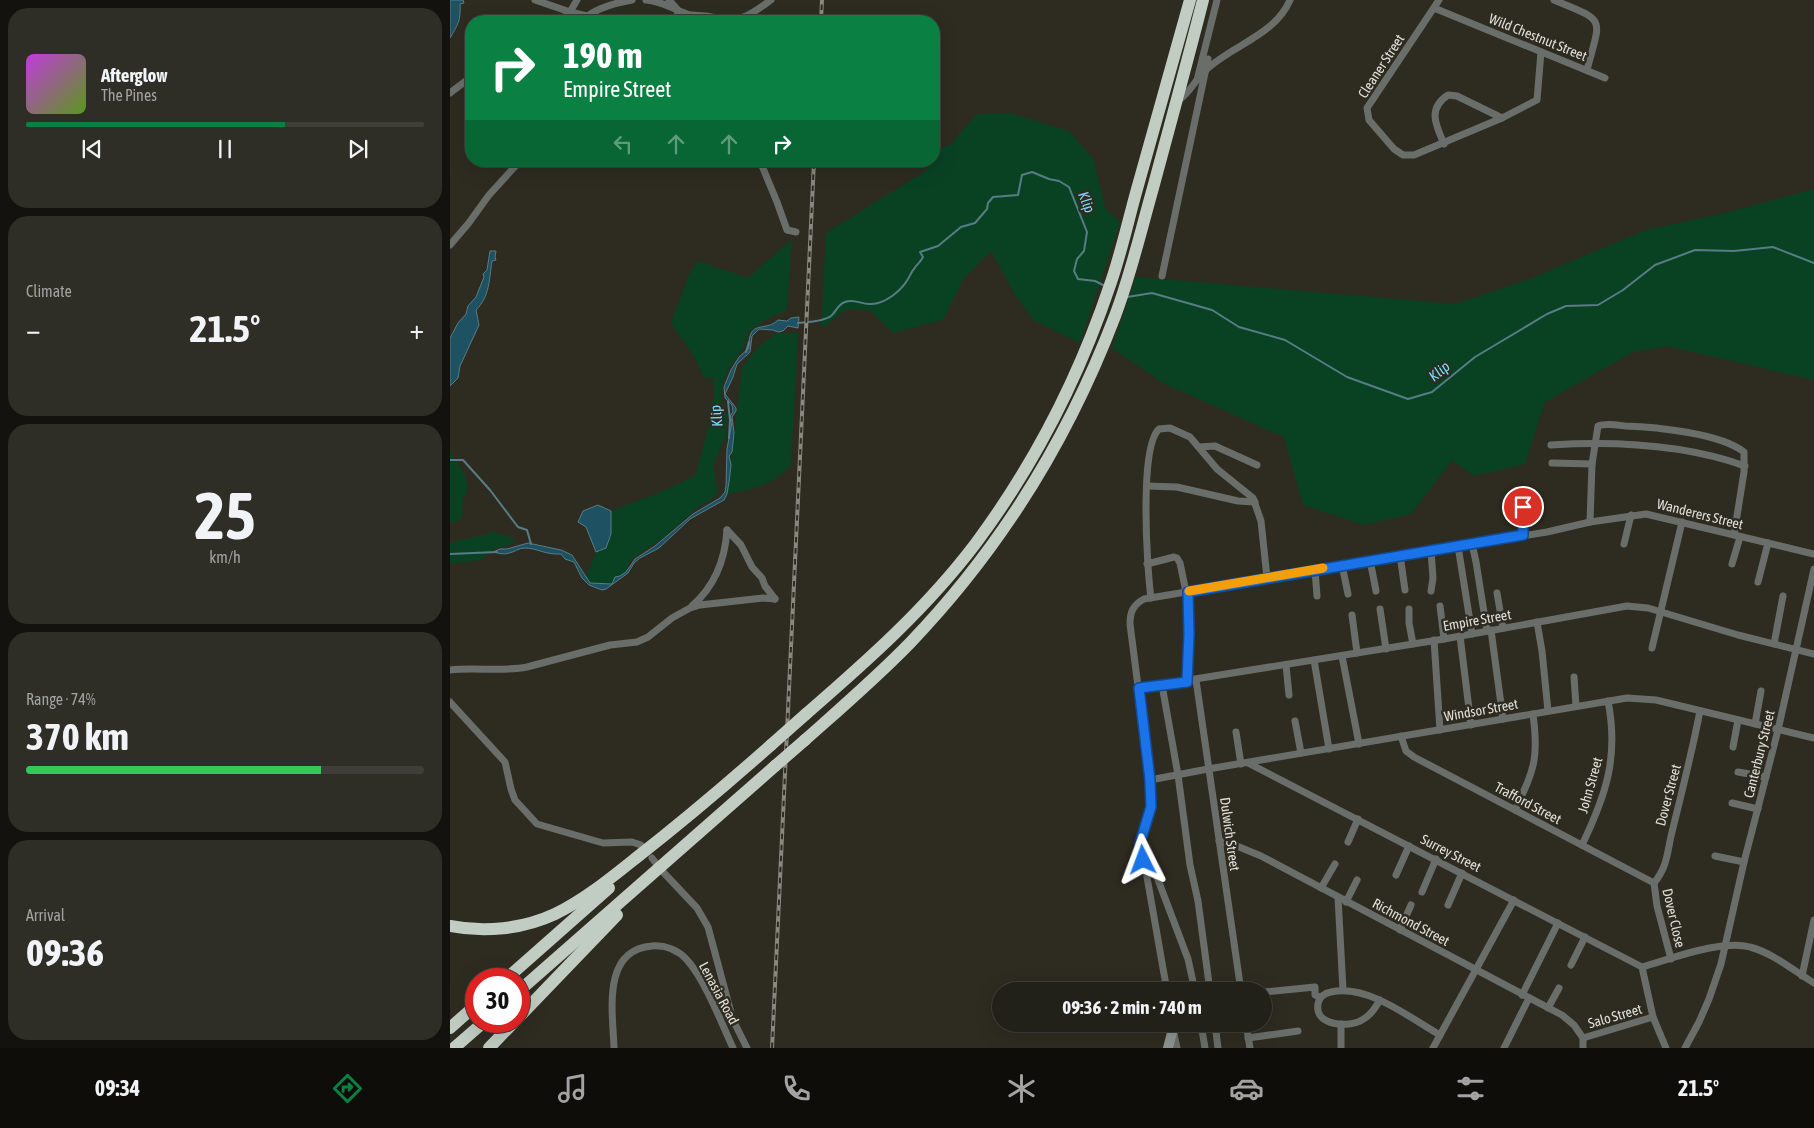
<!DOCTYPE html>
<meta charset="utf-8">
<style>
:root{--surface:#222119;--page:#2e2e26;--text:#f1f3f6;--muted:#a2a3a2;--line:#3f3e38;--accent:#0b8043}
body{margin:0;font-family:"Asap Condensed",sans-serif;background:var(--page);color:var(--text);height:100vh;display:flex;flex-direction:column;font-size:19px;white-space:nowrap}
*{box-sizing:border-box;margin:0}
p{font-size:16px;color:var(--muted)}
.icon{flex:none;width:28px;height:28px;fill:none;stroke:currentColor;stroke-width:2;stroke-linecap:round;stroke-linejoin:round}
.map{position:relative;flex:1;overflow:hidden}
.sheet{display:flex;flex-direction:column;gap:8px;padding:8px;background:#13120e;width:450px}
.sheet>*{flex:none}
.guide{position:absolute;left:15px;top:15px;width:475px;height:152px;border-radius:20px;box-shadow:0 5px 20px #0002,0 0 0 1px var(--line);background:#0b8043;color:#fff;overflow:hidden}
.speed{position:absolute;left:15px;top:968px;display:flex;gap:10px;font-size:25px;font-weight:700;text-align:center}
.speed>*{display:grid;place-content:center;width:65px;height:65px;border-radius:50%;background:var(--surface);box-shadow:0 5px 20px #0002,0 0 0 1px var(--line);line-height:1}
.speed .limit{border:8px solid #d22;background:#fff;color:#111}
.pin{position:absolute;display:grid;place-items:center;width:42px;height:42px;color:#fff;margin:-21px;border:2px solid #fff;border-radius:50%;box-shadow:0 1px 5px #0007}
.me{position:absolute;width:55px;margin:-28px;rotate:357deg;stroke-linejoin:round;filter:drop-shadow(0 0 4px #0008)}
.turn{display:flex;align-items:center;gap:18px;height:105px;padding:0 15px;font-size:22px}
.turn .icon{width:65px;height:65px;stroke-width:2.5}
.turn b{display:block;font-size:35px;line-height:42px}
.lanes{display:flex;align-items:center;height:48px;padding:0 15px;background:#0003;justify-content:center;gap:25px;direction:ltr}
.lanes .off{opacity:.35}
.big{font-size:38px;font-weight:700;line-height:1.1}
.sheet .card{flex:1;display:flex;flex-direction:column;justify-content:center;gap:8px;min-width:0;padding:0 18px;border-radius:20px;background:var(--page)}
.sheet .dial{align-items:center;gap:0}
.dial b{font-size:65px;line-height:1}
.song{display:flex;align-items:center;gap:15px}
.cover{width:60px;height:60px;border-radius:8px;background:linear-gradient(135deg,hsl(290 70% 55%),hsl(90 70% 35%))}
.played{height:5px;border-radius:2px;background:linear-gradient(90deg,var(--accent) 65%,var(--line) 65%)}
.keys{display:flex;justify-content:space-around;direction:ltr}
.heat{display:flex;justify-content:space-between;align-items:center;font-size:28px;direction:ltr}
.charge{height:8px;border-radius:4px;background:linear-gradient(90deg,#34c759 74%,var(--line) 0)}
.trip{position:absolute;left:542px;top:982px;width:280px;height:50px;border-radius:25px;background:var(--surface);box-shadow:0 5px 20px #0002,0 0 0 1px var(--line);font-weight:700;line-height:50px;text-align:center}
.tab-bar{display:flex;height:80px;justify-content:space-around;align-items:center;background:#0e0d0a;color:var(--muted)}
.tab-bar .icon{width:35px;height:35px}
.tab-bar .selected{color:var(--accent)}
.tab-bar b{font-size:22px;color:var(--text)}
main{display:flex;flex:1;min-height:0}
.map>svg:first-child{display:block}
.green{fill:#084223}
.water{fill:#1e5262;stroke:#587c85}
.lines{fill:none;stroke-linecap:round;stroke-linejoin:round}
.stream{stroke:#587c85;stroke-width:2}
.street{stroke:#6a6e6a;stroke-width:7}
.secondary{stroke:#8d948e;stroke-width:10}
.highway{stroke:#c1ccc2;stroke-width:12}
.rail-casing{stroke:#89887f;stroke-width:4}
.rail{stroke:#2e2c21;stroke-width:2;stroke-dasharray:5.5;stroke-linecap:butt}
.highway-bridge{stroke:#c1ccc2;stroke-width:12}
.route-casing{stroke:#114b97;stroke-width:12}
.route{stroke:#1a73e8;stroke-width:9}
.slow{stroke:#f59e0b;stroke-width:9}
.labels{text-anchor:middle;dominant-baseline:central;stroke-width:5;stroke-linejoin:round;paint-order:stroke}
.street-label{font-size:14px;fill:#e0dfd8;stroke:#2e2c21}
.water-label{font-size:15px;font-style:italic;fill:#78dcfe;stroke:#2e2c21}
</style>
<main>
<section class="sheet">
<div class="card">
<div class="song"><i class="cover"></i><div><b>Afterglow</b><p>The Pines</p></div></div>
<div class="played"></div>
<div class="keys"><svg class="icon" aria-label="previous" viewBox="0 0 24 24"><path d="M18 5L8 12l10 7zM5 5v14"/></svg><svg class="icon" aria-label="pause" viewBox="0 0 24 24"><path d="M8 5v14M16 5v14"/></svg><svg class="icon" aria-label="next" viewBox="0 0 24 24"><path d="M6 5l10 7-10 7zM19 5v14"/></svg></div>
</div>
<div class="card"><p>Climate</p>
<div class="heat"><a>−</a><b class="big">21.5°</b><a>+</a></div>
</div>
<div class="card dial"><b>25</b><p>km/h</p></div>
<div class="card"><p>Range · 74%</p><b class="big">370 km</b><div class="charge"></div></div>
<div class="card"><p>Arrival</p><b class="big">09:36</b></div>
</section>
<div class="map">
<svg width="1364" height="1048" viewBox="0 0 1364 1048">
<rect width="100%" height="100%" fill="#2e2c21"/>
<g class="green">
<polygon points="560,113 619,131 644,160 655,208 670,222 630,343 585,321 566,296 541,251 514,278 493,320 443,333 420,310 397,309 371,329 376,233 474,172 480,161 484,161 485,151 501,144 527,114"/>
<polygon points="1364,189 1364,380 1217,346 1183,352 1095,402 1075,464 1024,476 1002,460 961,514 914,525 853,505 834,437 713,383 662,348 686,277 1006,304 1082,278 1196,230 1275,213"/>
<path d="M342 239 337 310 317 319 298 332 294 347 277 371 273 383 271 400 278 415 276 435 263 465 268 492 260 501 249 506 213 538 180 560 176 572 162 584 140 583 136 577 146 552 156 548 161 534V511L216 490 246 475C252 445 268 409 263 378H254L245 358 221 323 238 277 247 261 298 278Z"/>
<path d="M328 333H348L341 465C321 486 304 489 277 494L292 368 310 345Z"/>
<polygon points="0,451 15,475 18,490 13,499 12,517 4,523 0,523"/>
<polygon points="44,532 60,537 66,543 46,548 30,560 0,564 0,543"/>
</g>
<g class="water">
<path d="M0 0H13L14 3 10 4C11 21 8 24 0 38Z"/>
<path d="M40 251H46L45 257 46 260 42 261C39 280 40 296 26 310L29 325 10 366 8 378 0 386V338L8 323 16 314 18 306 26 297 34 277 33 274 37 270Z"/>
<path d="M349 317 348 328 338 326 333 331 328 332 323 330 309 329 302 336 300 352 287 364 283 377 275 394 286 408V411L282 417 284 433 282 452 279 456 281 465 279 482 277 494 274 500 240 519 209 548 190 558 184 563 178 573 156 589 152 590 139 585 132 578 124 562 115 559 111 554C95 555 87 548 75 548 68 548 65 552 59 553 54 555 48 553 43 552L50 549H57L78 543 111 550 122 555 140 583 162 584 165 577 170 576 176 572 185 559 205 546 243 514 270 498 275 492 276 486 277 449 282 422 280 416 283 412 282 405 275 398 274 387 281 370 289 357 299 348C298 318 315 333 328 320L337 321 341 318Z"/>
<polygon points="148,505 161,511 161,534 156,548 146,552 136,527 128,522 133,511"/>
</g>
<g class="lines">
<g class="stream">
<polyline points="677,297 702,293 762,310 789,327 835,340 897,377 958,399 982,392 1025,357 1097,314 1116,306 1148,305 1173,290 1205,265 1245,250 1284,251 1323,247 1364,263"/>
<path d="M348 323C358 322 373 322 381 316 386 312 388 304 395 302 404 298 412 305 421 304 435 304 451 291 458 279 460 276 461 272 464 269 467 264 470 263 473 257L470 252 488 246 511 227 525 223 537 209 538 203 543 197 568 195 572 175 582 172 599 179 609 181 619 187 637 232 634 251 627 259 624 271 628 279 645 281 655 286"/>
<polyline points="296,352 299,342"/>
<polyline points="278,401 280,420 279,438"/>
<polyline points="0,460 13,460 40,490 68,527 77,530 81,544"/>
<polyline points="0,554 47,552"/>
</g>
<g class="street">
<polyline points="85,0 120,12 137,16"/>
<path d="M196 0C212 1 223 9 237 14 243 16 250 15 256 16 290 23 294 19 321 0"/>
<polyline points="219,0 227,9 229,21"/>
<polyline points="989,0 917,108 919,120 944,149 953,155 964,155 1052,118 1087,100 1091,52"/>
<path d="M1104 0C1157 22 1151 16 1137 70"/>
<polyline points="984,8 1155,78"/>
<polyline points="110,21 120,12 127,0"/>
<path d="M132 21C144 8 165 3 182 0"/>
<polyline points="747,80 767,0"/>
<polyline points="0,93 21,77"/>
<path d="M728 101C742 91 745 79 757 69 783 45 825 35 840 0"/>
<path d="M994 144C986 125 977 109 998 95L1007 96 1052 118"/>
<polyline points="310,161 327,202 337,230 346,232"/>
<polyline points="0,245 18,224 39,195 70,161"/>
<polyline points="712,276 758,59"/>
<path d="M1101 445C1166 441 1233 444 1295 466"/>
<polyline points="749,447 765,446 807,465"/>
<polyline points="1102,463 1142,464"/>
<polyline points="697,486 727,487 788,501 805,502"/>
<polyline points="1073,492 1073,535"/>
<path d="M1140 522 1142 464 1148 426C1156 423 1167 425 1175 426 1205 427 1270 433 1294 452V472L1284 535"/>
<polyline points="277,530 291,545 302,567 312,578 315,586 325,599"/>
<polyline points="1022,544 1026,562 1037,631"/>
<polyline points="1174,544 1181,515"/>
<polyline points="1008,546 1022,634"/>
<polyline points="981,551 983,578 981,591"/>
<polyline points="950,555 955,590"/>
<polyline points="920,560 926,591"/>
<polyline points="697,564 724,557 727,558 730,563 736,592"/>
<polyline points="1282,564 1290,537"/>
<polyline points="892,565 898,594"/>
<polyline points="865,570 867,596"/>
<polyline points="1308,582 1318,543"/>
<polyline points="1047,593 1053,628"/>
<path d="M701 598C697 569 689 447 709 429L720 428 740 437 767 469 803 498 811 521 817 578"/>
<path d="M242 606C265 586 275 561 277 530"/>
<polyline points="990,606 994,639"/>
<polyline points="930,609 936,649"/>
<polyline points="959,609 959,623 963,644"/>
<polyline points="902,615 907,653"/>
<polyline points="1087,622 1092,651 1098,711"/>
<polyline points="1041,630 1053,719"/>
<polyline points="1010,636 1021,725"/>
<polyline points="984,640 990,730"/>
<polyline points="1324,644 1333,596"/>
<polyline points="1202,648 1232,522"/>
<polyline points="892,656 909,744"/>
<polyline points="864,660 879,749"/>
<polyline points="836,665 839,695"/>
<path d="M0 670C26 667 52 672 77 667L160 645 187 642 198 637 222 618 240 608 250 605 313 598 325 599"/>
<polyline points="1124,677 1126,706"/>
<polyline points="746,680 791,991"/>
<polyline points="737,682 739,634 738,592"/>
<polyline points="712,685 728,775 740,865 748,901 760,991"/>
<polyline points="689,688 994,639 1177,606 1198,608 1288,635 1364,654"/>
<polyline points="0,702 55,762 61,789 65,800 87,824 153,843 182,842 191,845"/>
<polyline points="845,721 851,753"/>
<polyline points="1305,724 1311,691"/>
<polyline points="786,732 791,764"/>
<polyline points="951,736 956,751 964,757 1204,883"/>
<polyline points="1283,747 1288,720"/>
<polyline points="798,763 1192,967"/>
<polyline points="1288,772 1316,777"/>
<polyline points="700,780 758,769 1177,698 1206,700 1364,738"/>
<polyline points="1282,803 1308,809"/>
<path d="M1065 810C1084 770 1089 759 1083 714"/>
<polyline points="693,840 738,959 745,991"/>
<polyline points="769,841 782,844 811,856 1112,1015 1124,1025 1133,1038"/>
<polyline points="898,842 908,819"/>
<path d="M1132 845C1156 795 1169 757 1158 701"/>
<polyline points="1265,856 1294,862"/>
<polyline points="202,858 205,862"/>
<polyline points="214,873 247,908 258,927 283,1020 297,1048"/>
<polyline points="946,875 959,846"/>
<path d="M1204 883C1218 866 1217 852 1222 832 1232 792 1242 752 1250 711"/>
<polyline points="1204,883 1207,906 1221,959"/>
<polyline points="871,888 885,864"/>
<polyline points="972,892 986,859"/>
<polyline points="888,897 893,990"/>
<polyline points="896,902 907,880"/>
<polyline points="998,905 1012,873"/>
<polyline points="950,930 961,905"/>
<polyline points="1121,965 1135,937"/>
<path d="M1192 967C1221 959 1272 939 1300 947 1323 953 1344 971 1364 983"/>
<polyline points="1192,967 1203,1017 1216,1048"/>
<polyline points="1352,976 1364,920"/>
<path d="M717 991 691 843 701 807 700 780 680 624C680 612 683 605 694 599L1097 532 1140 522 1196 514 1364 554"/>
<polyline points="814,992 865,987 865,995 870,997"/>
<polyline points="1072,995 1108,923"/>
<path d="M930 1000C925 1008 921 1015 912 1020 899 1028 864 1026 868 1004 869 997 875 993 881 992 918 984 960 1018 990 1035"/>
<polyline points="1098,1008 1109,988"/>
<polyline points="722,1024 727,1048"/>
<polyline points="751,1024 755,1048"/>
<polyline points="765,1024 768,1048"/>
<polyline points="796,1024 800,1048"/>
<polyline points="798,1038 848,1031"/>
<polyline points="1133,1038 1203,1017"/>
<polyline points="1133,1038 1133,1048"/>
<polyline points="891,1047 891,1024"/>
<path d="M164 1048C163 1013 151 950 202 946 215 945 228 950 237 960 254 978 272 1024 283 1048"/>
<polyline points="983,1048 1064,900"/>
<polyline points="1054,1048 1079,998"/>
<polyline points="1235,1048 1249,1022 1259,999 1271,964 1294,862 1328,730 1364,569"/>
</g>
<polyline class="secondary" points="718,1048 723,1029"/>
<g class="highway">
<path d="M356 714C417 661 477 608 526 543 584 465 629 377 660 285 671 254 678 221 687 189 705 126 722 63 740 0"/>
<path d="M355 740C391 708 427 677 460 643 550 549 619 437 665 316 681 274 691 230 703 188 720 125 737 63 753 0"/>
<path d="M0 926C34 933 73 929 105 914 134 900 161 878 186 858 232 822 277 784 321 745"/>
<polyline points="56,979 159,888"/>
<polyline points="69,991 325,766"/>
<polyline points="69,1017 167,915"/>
<polyline points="0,1028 26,1005"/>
<polyline points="4,1048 35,1021"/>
<polyline points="39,1048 65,1021"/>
</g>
<g class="rail-casing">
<g id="rail">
<polyline points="371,21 372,0"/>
<polyline points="322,1048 364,161"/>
</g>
</g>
<use href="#rail" class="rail"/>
<g class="highway-bridge">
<polyline points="321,745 356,714"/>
<polyline points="325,766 355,740"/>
</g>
</g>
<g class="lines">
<g class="route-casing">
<polyline id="route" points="693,860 690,843 701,807 700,780 689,688 737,682 739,634 738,592 1073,535 1073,507"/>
</g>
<use href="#route" class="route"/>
<polyline class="slow" points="739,591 873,568"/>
</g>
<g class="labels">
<g class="street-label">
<text transform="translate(1088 37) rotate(22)">Wild Chestnut Street</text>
<text transform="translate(931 66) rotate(-57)">Cleaner Street</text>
<text transform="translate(1250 514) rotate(14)">Wanderers Street</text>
<text transform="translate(1027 620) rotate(-10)">Empire Street</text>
<text transform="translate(1031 710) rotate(-10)">Windsor Street</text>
<text transform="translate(1309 754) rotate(-76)">Canterbury Street</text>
<text transform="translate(1140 785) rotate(-74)">John Street</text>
<text transform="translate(1218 795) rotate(-75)">Dover Street</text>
<text transform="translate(1078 803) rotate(28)">Trafford Street</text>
<text transform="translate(780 834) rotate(82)">Dulwich Street</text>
<text transform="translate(1001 853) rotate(27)">Surrey Street</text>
<text transform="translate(1224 918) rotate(77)">Dover Close</text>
<text transform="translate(961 922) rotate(28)">Richmond Street</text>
<text transform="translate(269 993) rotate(62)">Lenasia Road</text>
<text transform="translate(1165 1016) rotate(-16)">Salo Street</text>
</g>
<g class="water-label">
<text transform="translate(637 202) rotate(68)">Klip</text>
<text transform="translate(989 371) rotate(-39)">Klip</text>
<text transform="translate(266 416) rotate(-97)">Klip</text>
</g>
</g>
</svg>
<div class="speed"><div class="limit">30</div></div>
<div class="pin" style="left:1073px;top:507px;background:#d93025"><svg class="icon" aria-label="arrive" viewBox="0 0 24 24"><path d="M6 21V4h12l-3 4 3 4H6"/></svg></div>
<svg class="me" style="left:693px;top:860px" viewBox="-20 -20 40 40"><path d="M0-17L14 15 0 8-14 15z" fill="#1a73e8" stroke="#fff" stroke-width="4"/></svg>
<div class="trip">09:36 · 2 min · 740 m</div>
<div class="guide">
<div class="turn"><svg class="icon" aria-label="right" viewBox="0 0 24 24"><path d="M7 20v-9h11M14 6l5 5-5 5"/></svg><div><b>190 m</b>Empire Street</div></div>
<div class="lanes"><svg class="icon off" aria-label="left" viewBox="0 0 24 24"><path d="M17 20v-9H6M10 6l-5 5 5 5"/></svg><svg class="icon off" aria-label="ahead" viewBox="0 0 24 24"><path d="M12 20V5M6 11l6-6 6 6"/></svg><svg class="icon off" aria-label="ahead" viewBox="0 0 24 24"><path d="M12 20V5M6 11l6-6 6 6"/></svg><svg class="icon" aria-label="right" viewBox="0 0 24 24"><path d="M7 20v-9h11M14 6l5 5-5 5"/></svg></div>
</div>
</div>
</main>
<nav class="tab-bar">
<b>09:34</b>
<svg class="icon selected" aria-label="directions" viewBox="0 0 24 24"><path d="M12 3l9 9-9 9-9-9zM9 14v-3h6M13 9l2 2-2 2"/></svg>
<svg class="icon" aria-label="music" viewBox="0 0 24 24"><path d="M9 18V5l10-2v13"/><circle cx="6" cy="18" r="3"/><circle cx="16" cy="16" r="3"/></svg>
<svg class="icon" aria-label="phone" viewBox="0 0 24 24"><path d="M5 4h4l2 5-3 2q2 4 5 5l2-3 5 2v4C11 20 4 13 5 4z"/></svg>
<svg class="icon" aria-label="climate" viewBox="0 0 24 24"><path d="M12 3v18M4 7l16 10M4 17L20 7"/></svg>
<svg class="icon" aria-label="car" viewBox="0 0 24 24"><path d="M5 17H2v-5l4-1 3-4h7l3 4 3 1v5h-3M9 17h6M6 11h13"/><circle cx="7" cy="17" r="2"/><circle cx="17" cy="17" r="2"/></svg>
<svg class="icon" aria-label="filters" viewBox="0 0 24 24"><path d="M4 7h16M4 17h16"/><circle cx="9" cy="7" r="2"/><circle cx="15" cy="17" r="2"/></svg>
<b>21.5°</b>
</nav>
